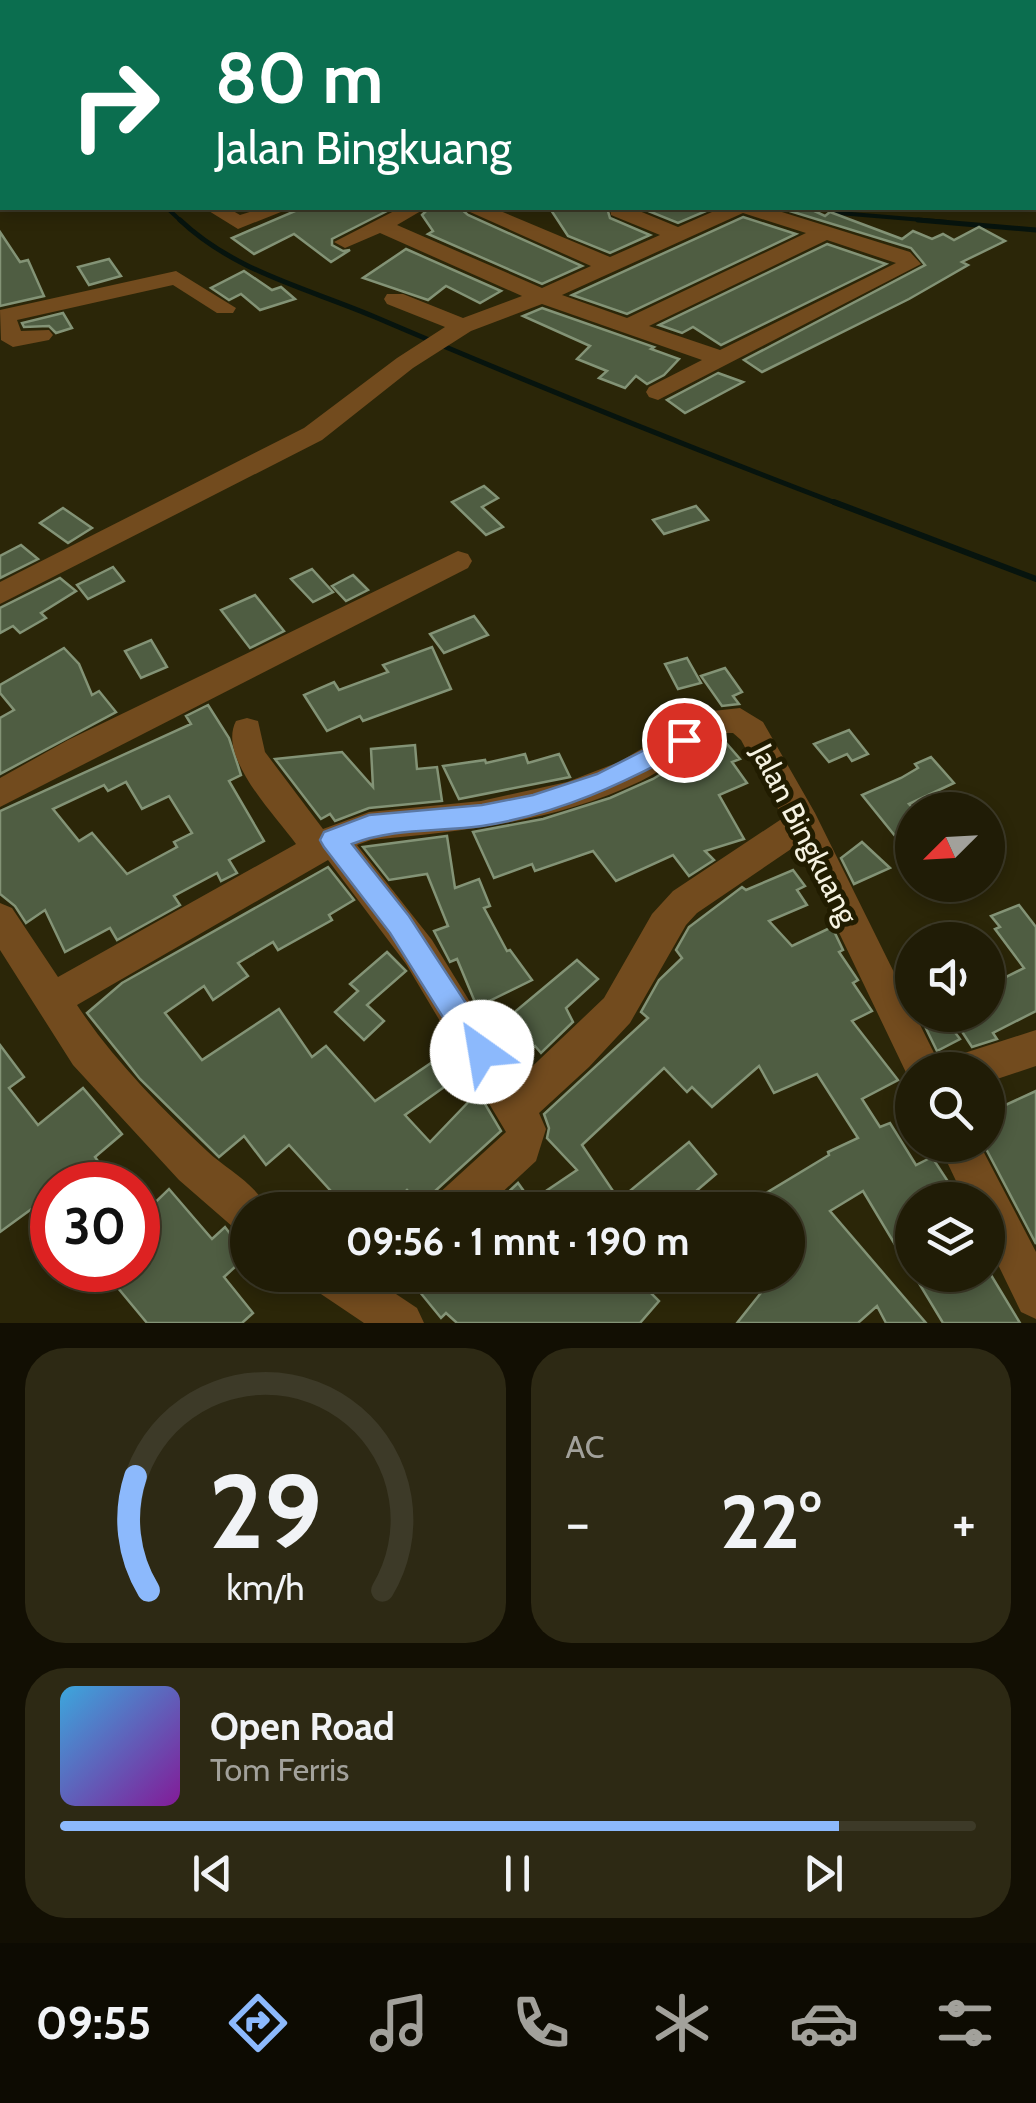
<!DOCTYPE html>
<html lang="id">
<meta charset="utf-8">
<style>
:root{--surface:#201c06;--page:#2d2914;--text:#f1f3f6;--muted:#a2a19b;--line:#3d3a28;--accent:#8cb9fc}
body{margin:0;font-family:Cabin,sans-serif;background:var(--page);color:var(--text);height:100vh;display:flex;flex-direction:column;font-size:38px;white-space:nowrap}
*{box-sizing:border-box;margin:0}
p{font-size:32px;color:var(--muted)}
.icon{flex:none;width:55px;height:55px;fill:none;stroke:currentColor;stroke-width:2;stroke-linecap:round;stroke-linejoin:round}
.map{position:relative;height:1323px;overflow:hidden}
.panel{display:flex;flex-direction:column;gap:25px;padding:25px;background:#120f03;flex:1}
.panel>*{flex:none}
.guide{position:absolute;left:0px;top:0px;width:1038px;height:210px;box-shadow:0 5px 15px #0003,0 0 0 2px var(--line);background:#0b6e4f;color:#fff;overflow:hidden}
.needle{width:65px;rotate:246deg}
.controls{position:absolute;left:895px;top:792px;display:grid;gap:20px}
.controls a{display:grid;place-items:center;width:110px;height:110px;border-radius:50%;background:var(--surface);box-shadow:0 5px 15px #0003,0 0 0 2px var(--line);font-size:50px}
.speed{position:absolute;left:30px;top:1162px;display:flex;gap:20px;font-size:50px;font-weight:700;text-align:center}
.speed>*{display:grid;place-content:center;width:130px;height:130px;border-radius:50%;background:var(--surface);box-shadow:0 5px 15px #0003,0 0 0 2px var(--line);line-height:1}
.speed .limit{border:15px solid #d22;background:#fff;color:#111}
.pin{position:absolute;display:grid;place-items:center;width:85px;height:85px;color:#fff;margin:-42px;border:5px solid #fff;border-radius:50%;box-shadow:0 2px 10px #0007}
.me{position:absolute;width:110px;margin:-55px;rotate:328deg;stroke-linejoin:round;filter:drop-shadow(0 0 8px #0008)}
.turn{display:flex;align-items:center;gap:35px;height:210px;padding:0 50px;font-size:45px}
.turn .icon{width:130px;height:130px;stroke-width:2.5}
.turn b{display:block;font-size:70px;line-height:85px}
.big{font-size:75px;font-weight:700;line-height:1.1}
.panel .tile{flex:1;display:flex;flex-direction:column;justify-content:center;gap:15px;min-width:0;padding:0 35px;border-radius:40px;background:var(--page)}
.panel .dial{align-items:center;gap:0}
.dial svg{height:260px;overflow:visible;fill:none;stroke:var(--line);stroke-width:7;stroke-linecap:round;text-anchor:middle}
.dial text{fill:var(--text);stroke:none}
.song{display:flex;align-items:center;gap:30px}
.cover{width:120px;height:120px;border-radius:15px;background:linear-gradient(135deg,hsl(200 70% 55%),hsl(290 70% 35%))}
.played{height:10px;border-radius:5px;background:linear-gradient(90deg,var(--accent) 85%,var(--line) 85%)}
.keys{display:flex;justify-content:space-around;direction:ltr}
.heat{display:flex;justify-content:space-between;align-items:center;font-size:55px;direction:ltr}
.panel .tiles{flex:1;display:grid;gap:25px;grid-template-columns:1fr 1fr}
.tile:last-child{grid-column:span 2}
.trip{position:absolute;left:230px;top:1192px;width:575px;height:100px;border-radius:50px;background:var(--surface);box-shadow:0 5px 15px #0003,0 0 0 2px var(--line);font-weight:700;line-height:100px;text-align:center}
.tabs{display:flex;height:160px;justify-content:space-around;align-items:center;background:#0d0b02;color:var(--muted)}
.tabs .icon{width:70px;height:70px}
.tabs .active{color:var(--accent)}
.tabs b{font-size:45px;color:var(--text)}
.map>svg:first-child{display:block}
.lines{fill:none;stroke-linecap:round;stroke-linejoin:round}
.stream-far2{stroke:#07140e;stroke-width:4}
.stream-far1{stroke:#07140e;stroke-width:5}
.stream{stroke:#07140e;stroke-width:6}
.building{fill:#4f5d42;stroke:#839376;stroke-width:2.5;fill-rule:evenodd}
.minor{fill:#724b1e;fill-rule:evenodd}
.route{fill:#8cb9fc;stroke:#5b78a4;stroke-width:2.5}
.labels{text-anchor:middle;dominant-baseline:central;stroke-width:10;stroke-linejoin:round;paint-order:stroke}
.street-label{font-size:30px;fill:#f5f2e1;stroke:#211c00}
</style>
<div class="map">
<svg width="1036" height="1323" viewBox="0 0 1036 1323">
<rect width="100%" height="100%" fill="#2b2608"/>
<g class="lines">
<g class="stream-far2">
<polyline points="167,208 182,222"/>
<polyline points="830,208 839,213 947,222"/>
</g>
<g class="stream-far1">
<path d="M180 220C235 272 307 288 375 317 529 383 684 445 841 505"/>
<polyline points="918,220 1036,230"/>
</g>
<polyline class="stream" points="834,502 1036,579"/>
</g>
<g class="building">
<polygon points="302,208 393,208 332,239 332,245 343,251 350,250 331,262 294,234 254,254 232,238"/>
<polygon points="429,208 460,208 468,215 582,266 542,284 428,234 433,231 422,215"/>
<polygon points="568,208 607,208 610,218 650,235 610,253 568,236 551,210"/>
<polygon points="641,208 713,208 678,223"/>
<polygon points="780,208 808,208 825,216 830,212 902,239 913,231 932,239 943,234 954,240 979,227 1005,241 962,262 968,265 909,299 762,372 744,360 925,265 911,248"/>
<polygon points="743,217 796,234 627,314 572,295"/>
<polygon points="0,232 20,262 28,260 44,296 0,306"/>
<polygon points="827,244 886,264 721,345 693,327 682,333 659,325"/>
<polygon points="406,249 501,291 480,303 446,286 428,300 363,278"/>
<polygon points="109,259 121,276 89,285 78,267"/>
<polygon points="244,271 272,290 281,287 295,299 260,310 241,294 229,300 211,288"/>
<polygon points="542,308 654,347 651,349 679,359 664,375 647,384 636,376 625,388 599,378 607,371 577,359 590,346 523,316"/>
<polygon points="63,313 72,328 56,333 49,326 24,327 22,323"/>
<polygon points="718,373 743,382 685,413 667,400"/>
<polygon points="484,486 498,498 482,507 503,527 486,535 452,502"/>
<polygon points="696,506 708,520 664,534 653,520"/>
<polygon points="63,508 92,528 68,543 40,523"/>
<polygon points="21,545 38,559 0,578 0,556"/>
<polygon points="113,567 124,581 88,599 77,585"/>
<polygon points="312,569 333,592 313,602 291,579"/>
<polygon points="353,575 368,590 346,601 332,586"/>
<polygon points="60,578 76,591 41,613 46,618 20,633 13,626 0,633 0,608"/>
<polygon points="255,595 284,631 250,648 221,610"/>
<polygon points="474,616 488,635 444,653 430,634"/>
<polygon points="151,640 167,667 141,678 125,651"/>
<polygon points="432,647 451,689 363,721 360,716 327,731 304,695 334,682 339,690 388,672 383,665"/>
<polygon points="64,648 79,664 92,695 99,691 116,712 0,774 0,718 14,710 0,693 0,685"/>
<polygon points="687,658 701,683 678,689 665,664"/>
<polygon points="725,668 742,692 733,696 739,704 722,706 701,676"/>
<path d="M208 705 229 738 241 775 229 781 264 841 229 860 237 873 221 881 217 873 174 896 180 905 117 940 110 928 65 952 45 910 26 923 15 906 0 894V811L191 724 186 716ZM126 782 142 809 169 796 192 833 174 842 177 847 127 874 92 833 79 841 53 809 104 785 108 791Z"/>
<polygon points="849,730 868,754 852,761 847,754 829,762 814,744"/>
<polygon points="721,737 740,759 732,762 747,783 719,795 744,839 705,851 714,860 689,876 673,855 616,881 593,851 535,871 532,864 494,878 473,832 543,819 610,798 653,779"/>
<polygon points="415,745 417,769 437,767 442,801 369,808 335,821 330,814 321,819 275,759 342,752 373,787 371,749"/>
<polygon points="525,754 528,763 559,754 570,777 459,799 443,766 485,760 486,763"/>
<polygon points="931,757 954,783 909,804 912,807 912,857 862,795 901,778 918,768 915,764"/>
<polygon points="447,836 455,888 479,879 490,906 484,908 507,951 510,950 532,980 477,1007 457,959 450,962 434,931 448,926 427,874 389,880 363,847"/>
<polygon points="862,842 890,868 854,884 841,858"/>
<polygon points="328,867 354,900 329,915 332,920 278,950 273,942 238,963 248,976 213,1000 204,986 165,1013 202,1060 279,1009 312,1057 326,1046 375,1101 431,1063 447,1085 405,1115 430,1142 478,1092 501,1131 434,1192 428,1210 407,1190 386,1210 329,1210 339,1200 289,1145 266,1165 244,1136 219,1157 140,1079 87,1013 122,983"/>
<polygon points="793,870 805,886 797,890 807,905 769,921 792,946 832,927 843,950 839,952 858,980 853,983 872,1011 852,1021 898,1080 862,1099 880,1127 890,1123 916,1165 932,1157 960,1200 912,1200 912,1273 863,1191 830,1211 926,1323 886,1323 877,1306 858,1323 737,1323 775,1275 788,1275 788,1210 738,1210 829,1155 828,1152 858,1138 817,1074 774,1093 759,1066 712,1107 692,1087 687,1092 664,1068 582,1145 619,1200 689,1142 716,1174 674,1210 489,1210 518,1183 531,1201 577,1170 547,1138 549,1128 544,1114 648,1018 641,1012 659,980 682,958 676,950 689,927 742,887 746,890"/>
<polygon points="1019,905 1036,927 1036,1011 993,1033 997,1039 972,1047 957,1024 988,1015 988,986 1024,968 995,929 1000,927 991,916"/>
<polygon points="387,952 406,971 367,1005 384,1021 364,1040 335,1012 358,991 350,984"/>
<polygon points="577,960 598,979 566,1008 573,1022 541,1053 535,1046 532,1049 519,1034 502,1046 492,1031"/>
<polygon points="927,1015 942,1015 960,1039 937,1051 921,1018"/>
<polygon points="0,1045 24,1077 9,1088 38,1125 83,1088 122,1134 95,1157 115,1185 52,1185 52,1194 0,1232"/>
<polygon points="1036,1091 1036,1244 984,1145 988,1145 988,1113"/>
<polygon points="169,1189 212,1239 225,1227 247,1256 224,1277 253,1313 242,1323 147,1323 103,1270 138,1270 138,1219"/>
<polygon points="406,1275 633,1275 659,1301 640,1323 457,1323 446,1313 441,1318"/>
<polygon points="914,1275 991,1275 1020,1323 943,1323"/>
</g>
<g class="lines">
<g class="minor">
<rect x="391" y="0" width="16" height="2"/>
<polygon points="682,0 704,0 705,2 684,2"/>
<polygon points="814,0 833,0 834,2 816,2"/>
<polygon points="977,0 997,0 998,2 979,2"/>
<rect x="1035" y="23" width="1" height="10"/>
<polygon points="1035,87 1036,87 1036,99 1035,98"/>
<rect x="1035" y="171" width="1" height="12"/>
<polygon points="204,208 228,208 240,215 262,208 291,208 238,229"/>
<path d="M400 208H426L397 225 542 288 591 266 470 212 467 208H493L610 257 660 235 611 215 610 208H632L678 227 721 208H769L910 252 921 264 658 400 649 397 646 392 649 387 702 360 542 304 471 331 413 368 322 440 0 604V582L304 428 397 358 445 327 387 304 384 299 387 294H403L463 318 522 296 380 233 345 248 334 242ZM743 213 806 233 627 318 562 295ZM827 240 896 263 720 350 649 326Z"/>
<polygon points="176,271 236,308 233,313 217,313 173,285 17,320 21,331 49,330 53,335 49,340 13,347 1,340 0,310"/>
<polygon points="458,551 468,554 472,561 468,568 0,807 0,778 68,740"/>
<path d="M740 708 763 722 815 813 936 1057 941 1070H912V1085L797 845 697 913 686 925 630 1023 589 1067 539 1113 546 1129 536 1161 483 1210H431L437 1195 506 1132 406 964 328 860 77 1005C112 1058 160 1107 207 1151 227 1170 257 1184 268 1210H248V1232L233 1227 179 1180 73 1065 0 950V903L12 908 58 977 296 844C275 815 217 757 236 721L247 718 258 721 265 752 323 829 369 812 481 801 567 782 619 762 704 712ZM720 733H733L741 740 783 818 673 891 652 914 604 998 518 1080 432 940 357 845 371 840C463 831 556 822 641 781 668 767 694 749 720 733Z"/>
<polygon points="1036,1030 1036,1066 988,1082 988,1070 947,1070 952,1057"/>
<polygon points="939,1145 980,1145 1036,1252 1036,1319 1021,1312 988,1244 988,1200 965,1200"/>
<polygon points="309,1275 401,1275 393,1292 417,1308 424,1323 364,1323 315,1290"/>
</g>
</g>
<path class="route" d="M684 730 692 733 696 740 692 746C625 783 559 814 482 826 439 832 392 828 352 844L409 916 492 1043 496 1052 492 1062 482 1066 471 1062 390 933 324 847 320 840 324 832 369 815 482 805 533 795 597 774Z"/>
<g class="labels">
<g class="street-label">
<text transform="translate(805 834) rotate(63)">Jalan Bingkuang</text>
</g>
</g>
</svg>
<div class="controls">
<a><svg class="needle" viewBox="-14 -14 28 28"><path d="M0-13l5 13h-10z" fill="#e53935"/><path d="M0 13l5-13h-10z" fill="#a2a19b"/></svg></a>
<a><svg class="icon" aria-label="sound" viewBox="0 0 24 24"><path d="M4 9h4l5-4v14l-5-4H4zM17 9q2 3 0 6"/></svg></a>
<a><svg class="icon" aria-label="search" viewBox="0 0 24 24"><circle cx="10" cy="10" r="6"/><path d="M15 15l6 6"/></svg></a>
<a><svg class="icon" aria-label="layers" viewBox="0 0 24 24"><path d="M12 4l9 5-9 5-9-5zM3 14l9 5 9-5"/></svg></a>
</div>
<div class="speed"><div class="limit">30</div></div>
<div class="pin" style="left:684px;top:740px;background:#d93025"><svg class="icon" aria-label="arrive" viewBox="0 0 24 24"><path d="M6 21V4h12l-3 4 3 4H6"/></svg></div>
<svg class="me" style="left:482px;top:1052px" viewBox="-20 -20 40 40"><circle r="19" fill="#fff"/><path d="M0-13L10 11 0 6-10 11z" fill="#8cb9fc"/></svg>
<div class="trip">09:56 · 1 mnt · 190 m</div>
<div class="guide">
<div class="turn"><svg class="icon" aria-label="right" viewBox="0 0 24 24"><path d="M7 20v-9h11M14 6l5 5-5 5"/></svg><div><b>80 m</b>Jalan Bingkuang</div></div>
</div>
</div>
<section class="panel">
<div class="tiles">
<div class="tile dial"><svg viewBox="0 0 100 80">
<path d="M14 69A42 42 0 1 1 86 69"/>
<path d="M14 69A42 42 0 0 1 10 34" stroke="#8cb9fc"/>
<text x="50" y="56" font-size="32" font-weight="700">29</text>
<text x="50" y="72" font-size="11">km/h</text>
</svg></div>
<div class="tile"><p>AC</p>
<div class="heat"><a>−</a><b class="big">22°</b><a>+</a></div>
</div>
<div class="tile">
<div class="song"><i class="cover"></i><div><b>Open Road</b><p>Tom Ferris</p></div></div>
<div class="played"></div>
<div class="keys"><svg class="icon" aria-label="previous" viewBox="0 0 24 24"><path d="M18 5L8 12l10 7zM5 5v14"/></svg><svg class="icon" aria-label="pause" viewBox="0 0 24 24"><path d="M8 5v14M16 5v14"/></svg><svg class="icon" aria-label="next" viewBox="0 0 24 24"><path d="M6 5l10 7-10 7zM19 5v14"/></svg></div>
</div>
</div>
</section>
<nav class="tabs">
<b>09:55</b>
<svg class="icon active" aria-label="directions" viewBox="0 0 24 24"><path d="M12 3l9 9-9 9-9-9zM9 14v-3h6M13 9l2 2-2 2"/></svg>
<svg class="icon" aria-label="music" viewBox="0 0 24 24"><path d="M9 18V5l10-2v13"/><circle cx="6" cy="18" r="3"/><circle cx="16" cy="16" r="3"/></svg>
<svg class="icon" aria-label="phone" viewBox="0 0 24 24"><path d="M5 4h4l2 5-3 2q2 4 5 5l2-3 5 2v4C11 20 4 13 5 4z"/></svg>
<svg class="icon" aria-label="climate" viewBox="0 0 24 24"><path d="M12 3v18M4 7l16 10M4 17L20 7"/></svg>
<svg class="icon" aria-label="car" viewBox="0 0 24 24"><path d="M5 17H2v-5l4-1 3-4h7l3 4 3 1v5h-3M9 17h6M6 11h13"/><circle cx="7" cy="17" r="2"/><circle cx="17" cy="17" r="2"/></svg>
<svg class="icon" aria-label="filters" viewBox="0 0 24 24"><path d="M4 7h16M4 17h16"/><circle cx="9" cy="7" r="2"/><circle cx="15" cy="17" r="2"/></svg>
</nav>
